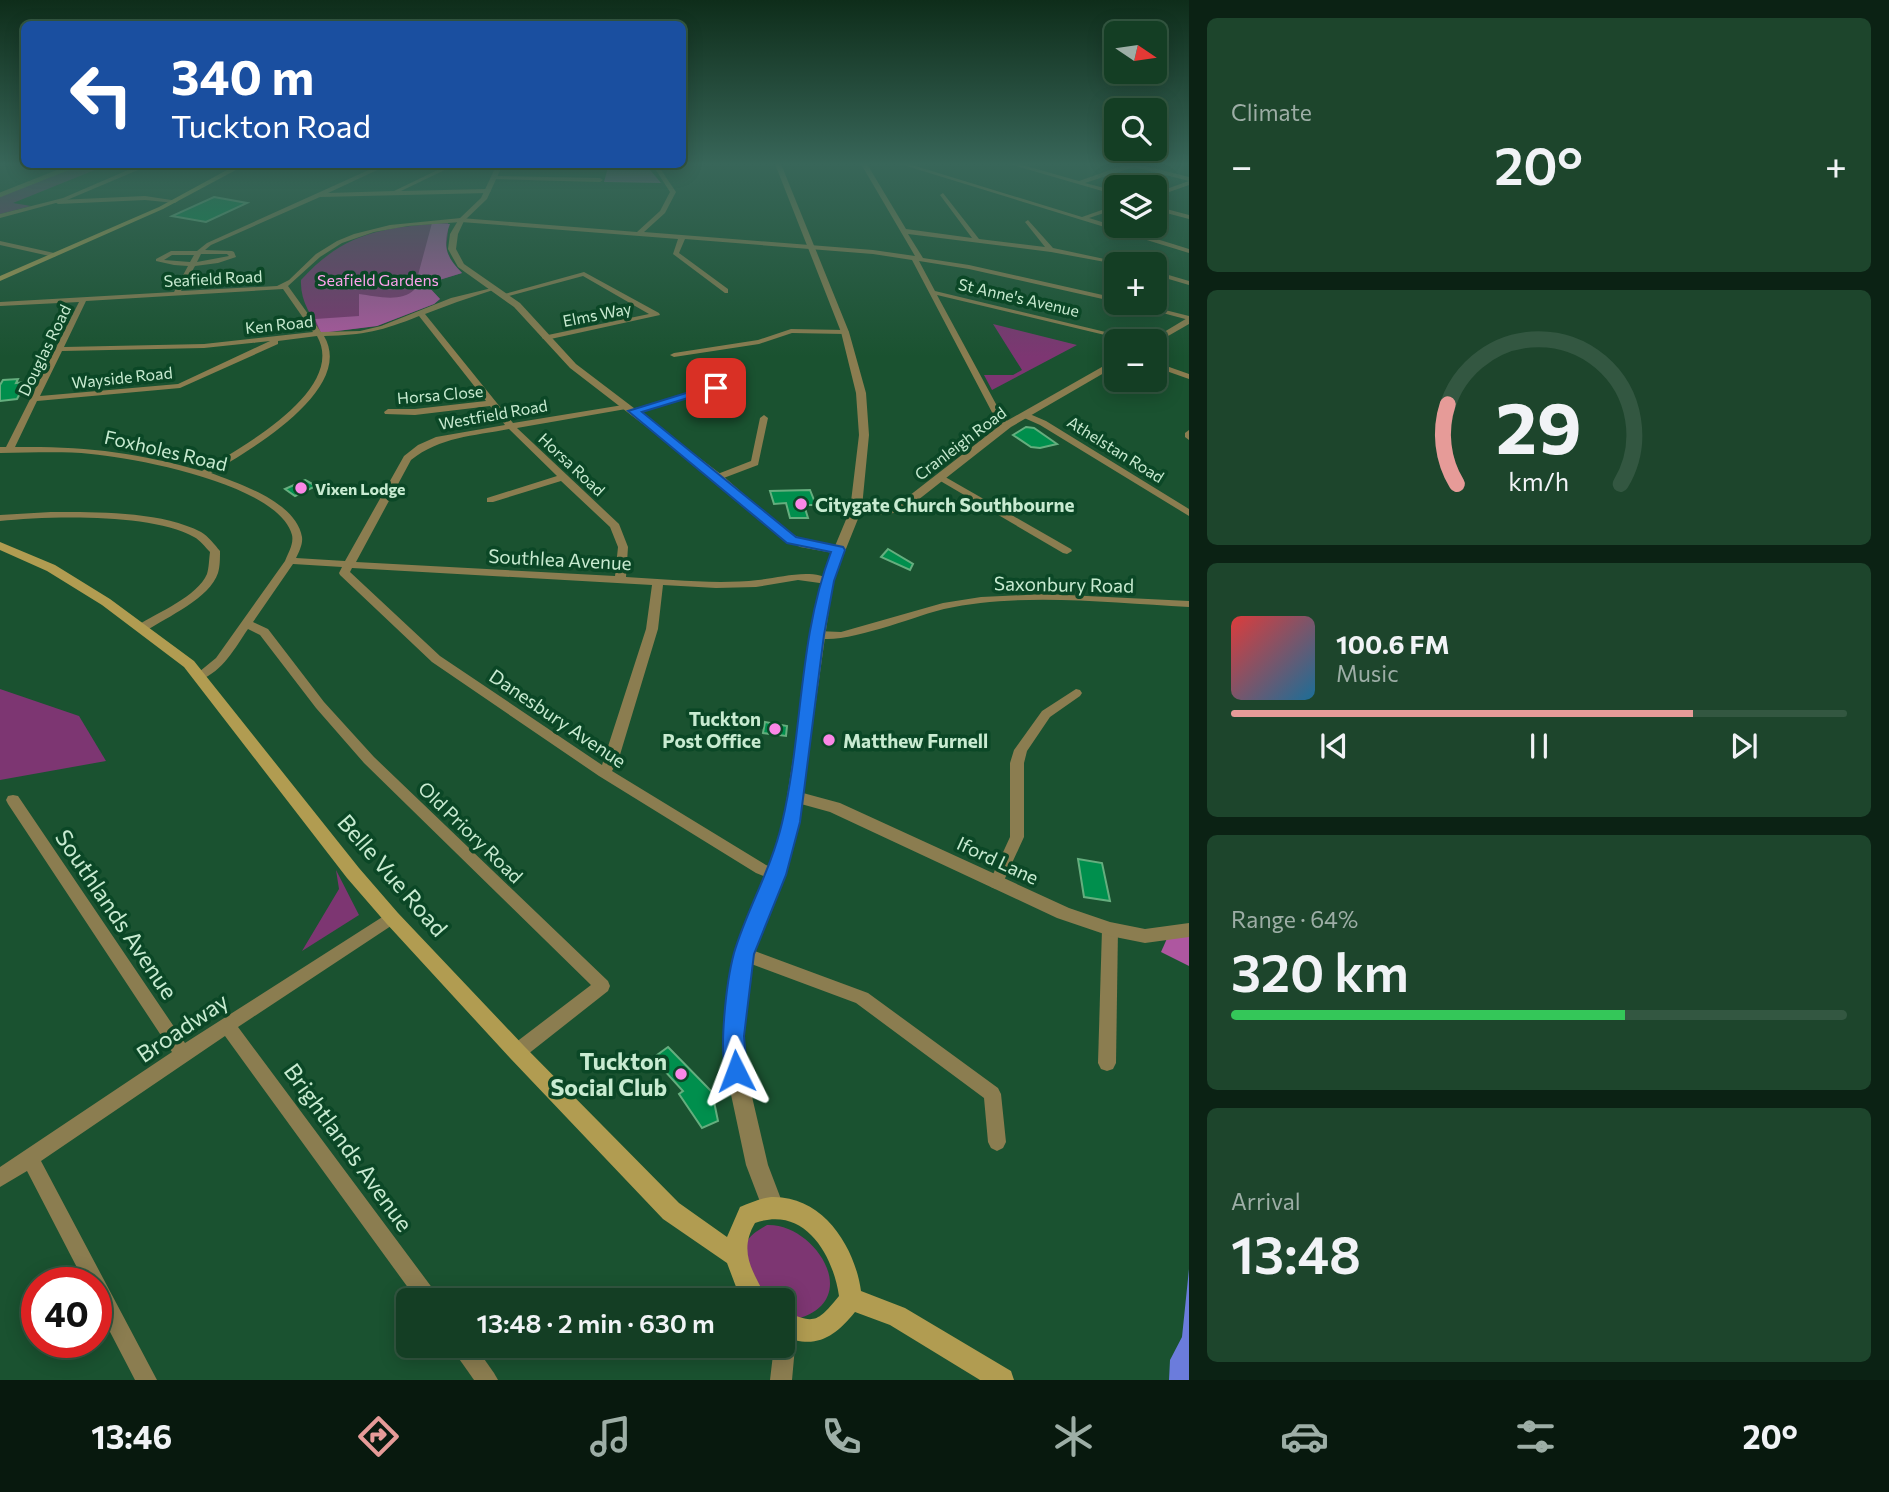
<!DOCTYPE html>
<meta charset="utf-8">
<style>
:root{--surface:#143e24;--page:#1d452c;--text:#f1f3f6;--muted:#9daea6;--line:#335741;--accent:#e69b98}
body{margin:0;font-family:Commissioner,sans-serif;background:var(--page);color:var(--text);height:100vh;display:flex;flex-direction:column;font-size:26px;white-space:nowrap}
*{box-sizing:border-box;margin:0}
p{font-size:23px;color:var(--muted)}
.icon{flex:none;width:38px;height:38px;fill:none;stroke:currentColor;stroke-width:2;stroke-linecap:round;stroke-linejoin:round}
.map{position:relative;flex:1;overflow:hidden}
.sheet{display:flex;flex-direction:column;gap:18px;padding:18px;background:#0b2214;width:700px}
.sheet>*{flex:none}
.banner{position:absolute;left:21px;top:21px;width:665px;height:147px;border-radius:10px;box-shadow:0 4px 18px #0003,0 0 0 2px var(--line);background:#1a4fa0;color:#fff;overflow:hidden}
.needle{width:46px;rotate:103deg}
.fabs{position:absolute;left:1104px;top:21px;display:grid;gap:14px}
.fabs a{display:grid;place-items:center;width:63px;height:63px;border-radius:10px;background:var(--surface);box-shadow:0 4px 18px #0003,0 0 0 2px var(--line);font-size:35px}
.speed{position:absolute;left:21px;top:1267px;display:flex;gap:14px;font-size:35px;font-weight:700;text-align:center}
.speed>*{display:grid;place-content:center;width:91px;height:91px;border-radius:50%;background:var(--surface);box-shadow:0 4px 18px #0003,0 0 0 2px var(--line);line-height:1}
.speed .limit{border:10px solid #d22;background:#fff;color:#111}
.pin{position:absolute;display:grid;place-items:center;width:60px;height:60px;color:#fff;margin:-30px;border-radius:14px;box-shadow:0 4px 10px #0006}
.me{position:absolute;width:77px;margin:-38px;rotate:357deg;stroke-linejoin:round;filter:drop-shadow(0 0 5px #0008)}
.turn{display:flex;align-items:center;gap:24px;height:147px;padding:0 35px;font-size:32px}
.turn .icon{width:91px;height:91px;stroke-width:2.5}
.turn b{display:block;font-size:49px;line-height:60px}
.big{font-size:52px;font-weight:600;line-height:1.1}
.sheet .widget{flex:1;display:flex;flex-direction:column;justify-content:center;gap:10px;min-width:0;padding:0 24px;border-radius:10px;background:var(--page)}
.sheet .dial{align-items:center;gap:0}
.dial svg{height:182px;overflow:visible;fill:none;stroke:var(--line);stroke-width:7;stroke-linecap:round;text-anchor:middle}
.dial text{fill:var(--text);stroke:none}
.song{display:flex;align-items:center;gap:21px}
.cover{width:84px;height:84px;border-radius:10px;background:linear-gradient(135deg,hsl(0 70% 55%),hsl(200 70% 35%))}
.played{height:7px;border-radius:4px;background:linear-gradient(90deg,var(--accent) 75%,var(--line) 75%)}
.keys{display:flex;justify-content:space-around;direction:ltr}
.heat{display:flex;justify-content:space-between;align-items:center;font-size:38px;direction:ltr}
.charge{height:10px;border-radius:5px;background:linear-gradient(90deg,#34c759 64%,var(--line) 0)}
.trip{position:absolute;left:396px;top:1288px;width:399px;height:70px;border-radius:10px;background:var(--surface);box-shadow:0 4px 18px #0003,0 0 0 2px var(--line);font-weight:600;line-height:70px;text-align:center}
.tab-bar{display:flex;height:112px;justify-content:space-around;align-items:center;background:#08190e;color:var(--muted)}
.tab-bar .icon{width:49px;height:49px}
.tab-bar .active{color:var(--accent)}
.tab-bar b{font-size:32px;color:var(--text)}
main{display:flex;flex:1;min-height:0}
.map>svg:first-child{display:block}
.green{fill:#7d3672}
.forest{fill:#ae57a0}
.water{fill:#6b7cdc}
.building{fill:#008f4d;stroke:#65ae7e;stroke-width:2}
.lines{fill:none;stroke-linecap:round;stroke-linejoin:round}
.pedestrian{stroke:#8b7d50;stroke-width:4.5}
.minor{fill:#8b7d50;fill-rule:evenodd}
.tertiary{fill:#8b7d50;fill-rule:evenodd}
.secondary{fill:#b19c51;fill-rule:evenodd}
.route{fill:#1a73e8;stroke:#114b97;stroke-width:2}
.poi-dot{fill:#fa87e7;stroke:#0b4726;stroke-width:2.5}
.labels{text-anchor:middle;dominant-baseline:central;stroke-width:7;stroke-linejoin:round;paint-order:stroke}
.far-street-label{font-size:16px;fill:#c8ebd1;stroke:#0b4726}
.far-park-label{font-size:16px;fill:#fca2eb;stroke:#0b4726}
.far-poi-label{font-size:16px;font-weight:bold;fill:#c8ebd1;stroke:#0b4726;text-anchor:start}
.street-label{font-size:19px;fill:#c8ebd1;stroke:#0b4726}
.poi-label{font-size:19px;font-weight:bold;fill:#c8ebd1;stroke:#0b4726;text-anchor:start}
.near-street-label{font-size:23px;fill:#c8ebd1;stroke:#0b4726}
.near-poi-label{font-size:23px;font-weight:bold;fill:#c8ebd1;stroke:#0b4726;text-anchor:end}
</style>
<main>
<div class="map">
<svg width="1189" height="1380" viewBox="0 0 1189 1380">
<rect width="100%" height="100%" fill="#1a5230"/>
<g class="green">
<polygon points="80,165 107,165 13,203 31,206 0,214 0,196"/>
<path d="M448 223C449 248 438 250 462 273L426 284 440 299 434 304 377 326 321 333C311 315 300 301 301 280 345 231 386 227 448 223Z"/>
<polygon points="993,324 1077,345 992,390 984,375 1013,375 1022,370"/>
<polygon points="0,689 79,716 106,761 0,780"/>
<polygon points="336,870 359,915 302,951 339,889"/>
<path d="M767 1225C816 1223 867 1304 792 1320L782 1315V1300H764C750 1287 739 1264 746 1244 749 1235 759 1230 767 1225Z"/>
</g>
<g class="forest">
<polygon points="594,165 646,165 661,183 604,182 608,167 593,166"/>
<path d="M432 223 450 224C442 245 446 257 462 273L426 284 440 299 434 304 377 326 321 333 315 319 359 316V294C376 296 400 303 414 290Z"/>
<polygon points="1189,930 1189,966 1161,952 1169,934"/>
</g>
<polygon class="water" points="1189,1269 1189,1380 1169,1380 1170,1360 1182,1337"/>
<g class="building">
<polygon points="214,197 247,203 206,222 172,216"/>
<polygon points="18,379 16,383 26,382 17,399 0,401 0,385 3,380"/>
<polygon points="1026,427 1034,428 1057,444 1040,448 1031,447 1013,435"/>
<polygon points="305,480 316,486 295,496 285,489"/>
<polygon points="810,490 816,505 804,505 808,518 790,518 786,503 774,504 770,491"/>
<polygon points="888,549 913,564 910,570 881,557"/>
<polygon points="765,722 787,726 786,736 763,733"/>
<polygon points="1078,859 1102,863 1110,901 1084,897"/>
<polygon points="668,1047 712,1092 718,1121 702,1128 679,1094 683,1091 653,1058"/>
</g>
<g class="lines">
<polyline class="pedestrian" points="0,195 78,164"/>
<g class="minor">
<path d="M382 164H390L328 193 394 191 450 164H457L401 191 488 189 491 191 488 193 320 197 211 245 205 250 232 251 234 252 236 257 218 263 195 266 181 291 277 286 289 280 316 254 337 241 354 234 390 225 461 218 637 232 660 211 670 192 652 164H657L676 192 665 213 644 232 873 250 915 256 861 164H867L906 229 972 238 940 195 943 193 979 239 1045 247 1025 222 1028 220 1053 248 1128 264H1116L1051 252 908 234 923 258 969 265 1116 298V302L969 269 919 261 935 291 1143 341H1130L937 295 1003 417 1011 425 1007 428 995 418 912 260 873 254 685 239 679 253 728 289V293H725L673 254 678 239 461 222 408 226 374 232 342 243 320 257 288 286 321 332 360 331 381 326 451 298 496 287V289L457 302 425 314 513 423 629 404V408L626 409 517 428 619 524 628 547 626 577C669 579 714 585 758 580 780 578 813 567 832 581L827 584 798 580 756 587 716 588 663 585 658 629 619 758 612 771 766 865 781 871 783 875 781 879 776 881 756 873 599 776 432 662 340 575 339 573 342 567 293 564 253 622 268 629 324 702 374 757 608 981 610 986 608 991 523 1058 517 1060 511 1058 509 1052 511 1046 591 985 364 763 316 708 260 635 248 629C235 648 223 671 200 680L194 676 216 658 285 561C288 553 294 544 292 535 279 485 137 458 91 454 61 451 30 453 0 453V447H6L79 302 0 306V302L174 292 188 266 174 265 156 261V259L171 251H197L207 243ZM201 254H227L229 256 197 262ZM172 255H194L190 262 164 260ZM283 289 313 332 204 344 64 347 86 301ZM419 316 486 401 415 409H388L384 412 385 414 415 415 490 406 505 425 436 437 418 445 404 456 345 561 296 558C299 552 303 544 302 537 296 502 240 484 211 473 247 452 356 390 324 336 364 335 382 331 419 316ZM317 336C348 390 237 450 202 471 136 452 83 446 15 447L37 401 180 388 278 344V341ZM270 341 178 384 40 396 62 351 204 348ZM509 429 557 476 487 498V502H493L561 481 610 527 618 547 615 576 356 562 411 460C440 437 473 436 509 429ZM352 568 652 585 646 629 602 765 440 656 350 572Z"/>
<polygon points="900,164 909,164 1082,217 1116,205 1116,209 1089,218 1189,249 1189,253"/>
<polygon points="1009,164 1019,164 1079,181 1127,164 1137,164 1189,177 1189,181 1134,167 1085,183 1116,191 1116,195"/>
<polygon points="493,176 600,178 603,180 600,182 491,179"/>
<polygon points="1189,181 1189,185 1155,197 1155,193"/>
<polygon points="145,196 178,201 175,203 145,200 58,204 55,202 58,200"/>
<polygon points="1155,206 1189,215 1189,219 1155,210"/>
<polygon points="0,241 54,253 57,255 54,257 0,245"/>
<polygon points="1155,271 1189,281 1189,285 1155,275"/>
<polygon points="584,272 659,313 660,315 546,340 542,338 543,336 649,314 583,276 505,297 501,295"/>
<polygon points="1125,303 1137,303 1189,316 1189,320"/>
<polygon points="791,329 845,330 849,332 845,334 792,333 759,344 674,357 670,355 674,353 758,340"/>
<polygon points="1155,362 1189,374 1189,379 1155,367"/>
<polygon points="716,385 719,386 719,390 633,413 629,410"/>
<polygon points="1025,412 1046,421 1189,509 1189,516 1040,425 1022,417 1021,415"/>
<polygon points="764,415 768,418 758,465 721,479 715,479 715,475 751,461 760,418"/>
<polygon points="1189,430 1189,440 1185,437 1185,433"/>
<polygon points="940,474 1071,549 1072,551 1067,554 1063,553 937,479 935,477"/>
<path d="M51 512C95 512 161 511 201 532 208 536 215 545 220 551 220 558 220 567 218 573 210 598 167 617 146 631H138L136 628 138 625C157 613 198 596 207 574 209 568 209 559 210 552 205 547 200 540 194 537 151 513 49 516 0 521V515Z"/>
<path d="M1046 594 1189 601V607C1110 603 1022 592 944 609 917 615 831 651 811 635L817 631 841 632 943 603 981 597Z"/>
<polygon points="1076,689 1080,690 1082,693 1080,696 1050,717 1027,751 1024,763 1024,837 1001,887 996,889 991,887 989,883 1010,837 1010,763 1014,750 1042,711"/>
<polygon points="13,795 18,796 185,1043 387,914 392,912 397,914 400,918 397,922 238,1027 436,1293 439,1300 417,1300 225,1036 41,1161 157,1380 135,1380 96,1305 96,1283 85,1283 27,1171 0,1187 0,1167 172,1052 8,804 6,800 8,796"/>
<polygon points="1110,923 1115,924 1118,929 1116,1063 1113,1069 1107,1071 1101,1069 1098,1063 1102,929 1105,924"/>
<polygon points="744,947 868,993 998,1088 1001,1094 1006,1142 1003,1148 997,1151 991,1148 988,1142 984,1098 856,1003 738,959 736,954 738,949"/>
<polygon points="787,1315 794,1318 797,1325 792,1380 770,1380 774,1346 782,1346 782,1317"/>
<polygon points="452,1346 475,1346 494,1373 498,1380 474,1380 455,1353"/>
</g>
<g class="tertiary">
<polygon points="142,164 152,164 67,200 0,218 0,214 63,198"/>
<polygon points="497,164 503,164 487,199 464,221 458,234 456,249 464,264 520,303 576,364 722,475 787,532 807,541 835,546 850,510 859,435 856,393 841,332 775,164 781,164 849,332 866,393 869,435 862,507 883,509 896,506 1003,423 1116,359 1116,366 1011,427 904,511 883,515 860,514 833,581 803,793 840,803 1069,908 1110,922 1145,929 1189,923 1189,937 1145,943 1110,936 1057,918 830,812 801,804 784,875 753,954 744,1036 746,1071 768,1165 784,1207 781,1215 773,1218 765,1215 746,1165 726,1071 724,1036 735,954 768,875 783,822 821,581 833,553 800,547 779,536 714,479 570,368 514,307 458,267 448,249 450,234 459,219 481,198"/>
<polygon points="1189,317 1189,324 1156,343 1149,341"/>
</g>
<g class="secondary">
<polygon points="238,164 247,164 163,209 0,281 0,276 159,207"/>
<path d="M0 542 55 565 110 599 194 661 359 868 398 913 524 1046 679 1203 727 1237 740 1207C750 1203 761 1198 771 1197 823 1195 855 1247 861 1291L905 1308 1011 1371 1014 1380H980L890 1325 855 1312C835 1337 814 1351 782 1335V1310C814 1324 816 1324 839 1296 833 1254 804 1205 755 1223 737 1254 755 1273 767 1300H741L727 1263 663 1219 510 1058 386 923 347 878 184 667 102 605 47 571 0 550Z"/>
</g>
</g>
<linearGradient id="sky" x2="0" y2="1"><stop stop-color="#0e2d1a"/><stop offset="0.46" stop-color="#386659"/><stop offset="1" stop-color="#386659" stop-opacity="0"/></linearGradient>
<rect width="1189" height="357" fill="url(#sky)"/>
<path class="route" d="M712 385 721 388 642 412 796 537 843 547 845 550 834 581 824 635 800 822 786 875 754 954 744 1036 747 1071 744 1079 736 1082 728 1079C717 1055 727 979 734 953 747 909 771 870 782 823 803 734 798 639 831 552L787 543 628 411Z"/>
<g class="poi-dot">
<circle cx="301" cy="488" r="7"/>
<circle cx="801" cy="504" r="7"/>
<circle cx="775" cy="729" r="7"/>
<circle cx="829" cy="740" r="7"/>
<circle cx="681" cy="1074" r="7"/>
</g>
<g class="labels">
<g class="far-street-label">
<text transform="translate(213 278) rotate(-3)">Seafield Road</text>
<text transform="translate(1019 297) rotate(13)">St Anne's Avenue</text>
<text transform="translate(597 314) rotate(-11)">Elms Way</text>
<text transform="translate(279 324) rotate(-6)">Ken Road</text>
<text transform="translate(44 350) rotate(-64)">Douglas Road</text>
<text transform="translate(122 377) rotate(-6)">Wayside Road</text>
<text transform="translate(440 394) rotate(-5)">Horsa Close</text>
<text transform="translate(493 414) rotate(-10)">Westfield Road</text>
<text transform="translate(960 443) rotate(-37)">Cranleigh Road</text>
<text transform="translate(1116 449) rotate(32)">Athelstan Road</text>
<text transform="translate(572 464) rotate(43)">Horsa Road</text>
</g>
<g class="far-park-label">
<text x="378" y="279">Seafield Gardens</text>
</g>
<g class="far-poi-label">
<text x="315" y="488">Vixen Lodge</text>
</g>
<g class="street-label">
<text transform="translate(166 450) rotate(13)">Foxholes Road</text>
<text transform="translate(560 559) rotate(3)">Southlea Avenue</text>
<text transform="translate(1064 584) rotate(1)">Saxonbury Road</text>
<text transform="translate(558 718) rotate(34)">Danesbury Avenue</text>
<text transform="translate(471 832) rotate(44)">Old Priory Road</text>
<text transform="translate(998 860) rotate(25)">Iford Lane</text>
</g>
<g class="poi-label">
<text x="815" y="504">Citygate Church Southbourne</text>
<text x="761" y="718" text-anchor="end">Tuckton<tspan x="761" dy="22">Post Office</tspan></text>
<text x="843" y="740">Matthew Furnell</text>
</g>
<g class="near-street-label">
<text transform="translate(393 875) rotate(49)">Belle Vue Road</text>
<text transform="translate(117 914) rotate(56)">Southlands Avenue</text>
<text transform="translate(182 1027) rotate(-34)">Broadway</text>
<text transform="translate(349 1147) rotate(54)">Brightlands Avenue</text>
</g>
<g class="near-poi-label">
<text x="667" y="1061">Tuckton<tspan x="667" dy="26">Social Club</tspan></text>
</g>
</g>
</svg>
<div class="fabs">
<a><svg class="needle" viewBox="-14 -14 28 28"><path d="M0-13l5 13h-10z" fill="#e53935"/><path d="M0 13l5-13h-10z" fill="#9daea6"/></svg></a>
<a><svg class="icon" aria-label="search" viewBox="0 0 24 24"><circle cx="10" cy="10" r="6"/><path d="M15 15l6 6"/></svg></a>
<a><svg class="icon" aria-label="layers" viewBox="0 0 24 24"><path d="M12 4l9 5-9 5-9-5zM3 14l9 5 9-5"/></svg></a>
<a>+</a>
<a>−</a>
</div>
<div class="speed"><div class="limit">40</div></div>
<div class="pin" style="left:716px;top:388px;background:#d93025"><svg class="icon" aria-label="arrive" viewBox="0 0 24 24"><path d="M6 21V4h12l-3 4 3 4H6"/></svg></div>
<svg class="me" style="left:736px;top:1071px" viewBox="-20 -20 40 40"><path d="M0-17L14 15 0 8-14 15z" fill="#1a73e8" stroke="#fff" stroke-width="4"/></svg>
<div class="trip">13:48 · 2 min · 630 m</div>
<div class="banner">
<div class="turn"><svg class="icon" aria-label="left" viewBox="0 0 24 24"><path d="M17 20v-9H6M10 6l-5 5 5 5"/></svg><div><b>340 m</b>Tuckton Road</div></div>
</div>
</div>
<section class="sheet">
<div class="widget"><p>Climate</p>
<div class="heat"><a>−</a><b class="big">20°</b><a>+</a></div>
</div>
<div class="widget dial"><svg viewBox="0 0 100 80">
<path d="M14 69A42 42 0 1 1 86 69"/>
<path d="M14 69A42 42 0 0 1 10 34" stroke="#e69b98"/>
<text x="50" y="56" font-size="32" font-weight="700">29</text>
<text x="50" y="72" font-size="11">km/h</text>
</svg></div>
<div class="widget">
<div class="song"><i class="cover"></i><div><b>100.6 FM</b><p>Music</p></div></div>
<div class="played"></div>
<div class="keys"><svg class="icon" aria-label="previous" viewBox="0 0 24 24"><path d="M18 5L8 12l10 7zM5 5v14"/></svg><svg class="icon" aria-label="pause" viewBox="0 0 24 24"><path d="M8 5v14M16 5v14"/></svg><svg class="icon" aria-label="next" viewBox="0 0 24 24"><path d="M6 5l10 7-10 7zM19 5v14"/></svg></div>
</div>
<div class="widget"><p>Range · 64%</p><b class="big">320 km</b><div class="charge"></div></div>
<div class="widget"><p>Arrival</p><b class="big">13:48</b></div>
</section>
</main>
<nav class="tab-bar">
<b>13:46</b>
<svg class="icon active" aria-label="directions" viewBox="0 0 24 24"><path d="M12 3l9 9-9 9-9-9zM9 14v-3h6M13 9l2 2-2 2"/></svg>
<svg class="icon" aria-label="music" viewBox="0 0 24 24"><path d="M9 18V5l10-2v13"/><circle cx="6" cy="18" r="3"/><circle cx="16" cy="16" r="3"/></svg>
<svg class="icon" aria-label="phone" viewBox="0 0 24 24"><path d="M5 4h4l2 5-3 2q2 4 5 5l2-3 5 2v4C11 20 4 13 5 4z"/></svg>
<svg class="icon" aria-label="climate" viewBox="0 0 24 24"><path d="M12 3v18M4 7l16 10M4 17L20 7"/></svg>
<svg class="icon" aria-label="car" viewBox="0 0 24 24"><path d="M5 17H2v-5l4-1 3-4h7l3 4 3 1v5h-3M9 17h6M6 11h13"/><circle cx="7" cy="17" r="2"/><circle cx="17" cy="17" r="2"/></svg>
<svg class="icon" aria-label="filters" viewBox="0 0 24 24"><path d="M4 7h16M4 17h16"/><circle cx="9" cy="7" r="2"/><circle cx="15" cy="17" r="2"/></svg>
<b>20°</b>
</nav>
